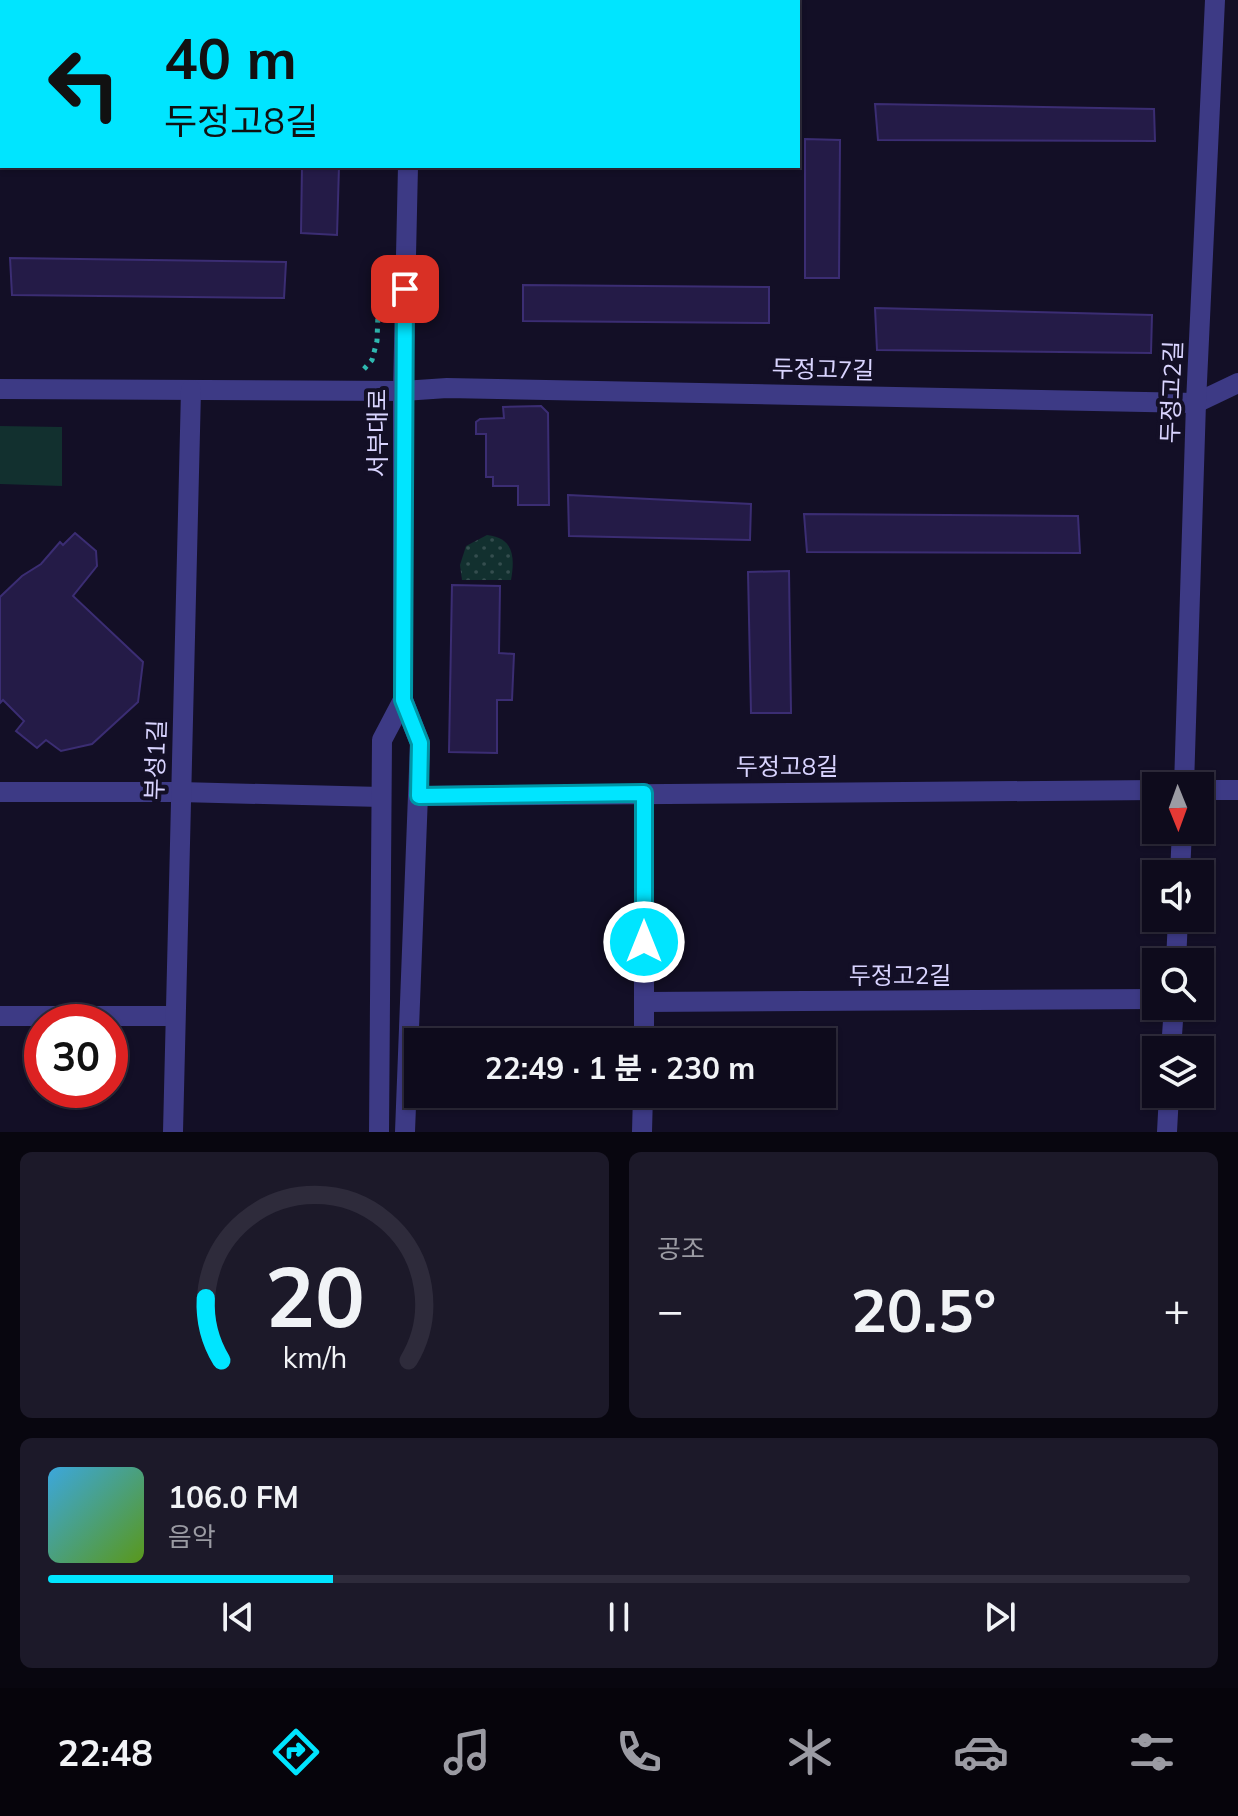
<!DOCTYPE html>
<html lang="ko">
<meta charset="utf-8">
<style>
:root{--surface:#0e0b1c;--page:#1c1929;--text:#f1f3f6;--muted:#9b9ba3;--line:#2e2b3b;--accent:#00e5ff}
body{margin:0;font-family:Mulish,"Noto Sans KR",sans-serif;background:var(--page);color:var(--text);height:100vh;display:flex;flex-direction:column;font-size:30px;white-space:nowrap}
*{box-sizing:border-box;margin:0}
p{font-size:26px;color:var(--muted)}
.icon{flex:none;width:44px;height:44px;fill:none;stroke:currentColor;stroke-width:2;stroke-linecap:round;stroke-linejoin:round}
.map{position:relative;height:1132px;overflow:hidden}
.panel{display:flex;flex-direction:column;gap:20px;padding:20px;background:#08060f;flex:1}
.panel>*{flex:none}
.top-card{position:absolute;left:0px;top:0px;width:800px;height:168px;box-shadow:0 2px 6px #0004,0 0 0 2px var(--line);background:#00e5ff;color:#111;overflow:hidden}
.needle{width:52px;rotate:179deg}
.fabs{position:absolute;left:1142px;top:772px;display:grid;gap:16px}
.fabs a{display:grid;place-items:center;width:72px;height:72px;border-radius:0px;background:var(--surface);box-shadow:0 2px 6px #0004,0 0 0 2px var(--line);font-size:40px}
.speed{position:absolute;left:24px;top:1004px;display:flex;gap:16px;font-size:40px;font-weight:700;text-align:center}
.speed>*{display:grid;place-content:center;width:104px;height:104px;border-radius:50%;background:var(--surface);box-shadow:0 2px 6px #0004,0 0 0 2px var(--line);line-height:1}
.speed .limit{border:12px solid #d22;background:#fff;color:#111}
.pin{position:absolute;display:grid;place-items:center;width:68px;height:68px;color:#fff;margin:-34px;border-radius:16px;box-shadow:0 4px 12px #0006}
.me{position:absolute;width:88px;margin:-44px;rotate:0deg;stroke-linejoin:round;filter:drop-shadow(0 0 6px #0008)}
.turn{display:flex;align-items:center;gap:28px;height:168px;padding:0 32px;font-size:36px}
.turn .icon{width:104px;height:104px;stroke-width:2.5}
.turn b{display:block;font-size:56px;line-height:68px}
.big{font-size:60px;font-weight:700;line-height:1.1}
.panel .card{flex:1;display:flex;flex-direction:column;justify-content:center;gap:12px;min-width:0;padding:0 28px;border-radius:12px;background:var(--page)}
.panel .dial{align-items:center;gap:0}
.dial svg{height:208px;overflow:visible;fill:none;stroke:var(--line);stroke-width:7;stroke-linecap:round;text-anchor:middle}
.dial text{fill:var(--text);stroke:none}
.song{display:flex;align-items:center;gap:24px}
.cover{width:96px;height:96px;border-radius:12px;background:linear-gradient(135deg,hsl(200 70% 55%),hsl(90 70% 35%))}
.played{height:8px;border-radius:4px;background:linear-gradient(90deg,var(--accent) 25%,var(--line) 25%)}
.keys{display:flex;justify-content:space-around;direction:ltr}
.heat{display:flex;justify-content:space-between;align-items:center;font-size:44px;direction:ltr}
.panel .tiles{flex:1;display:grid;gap:20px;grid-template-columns:1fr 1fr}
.card:last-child{grid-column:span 2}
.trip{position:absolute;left:404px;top:1028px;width:432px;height:80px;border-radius:0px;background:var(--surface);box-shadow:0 2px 6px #0004,0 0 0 2px var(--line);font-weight:700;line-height:80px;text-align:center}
.tabs{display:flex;height:128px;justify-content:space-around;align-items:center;background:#06040b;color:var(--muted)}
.tabs .icon{width:56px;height:56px}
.tabs .selected{color:var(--accent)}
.tabs b{font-size:36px;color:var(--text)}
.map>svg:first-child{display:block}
.green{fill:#12302f}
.park{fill:url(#park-dots)}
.building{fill:#241b47;stroke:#3b2d73;stroke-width:2}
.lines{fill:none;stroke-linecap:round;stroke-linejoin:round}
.path{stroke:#2fb8b0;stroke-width:5;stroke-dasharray:4 6;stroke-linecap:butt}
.minor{stroke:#3d3a85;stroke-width:20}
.tertiary{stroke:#3d3a85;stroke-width:20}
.route-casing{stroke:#0095a6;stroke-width:20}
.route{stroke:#00e5ff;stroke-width:14}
.labels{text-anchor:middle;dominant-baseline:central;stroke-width:8;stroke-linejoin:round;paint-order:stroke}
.street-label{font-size:24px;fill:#d9d4ff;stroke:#130f26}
</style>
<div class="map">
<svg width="1238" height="1132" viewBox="0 0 1238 1132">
<defs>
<pattern id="park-dots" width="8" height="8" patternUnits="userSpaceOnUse" patternTransform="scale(2)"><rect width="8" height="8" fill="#12302f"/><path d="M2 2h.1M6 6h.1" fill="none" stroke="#344d4e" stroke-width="1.8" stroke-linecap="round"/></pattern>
</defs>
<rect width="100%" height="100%" fill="#130f26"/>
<polygon class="green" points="0,426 62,427 62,486 0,484"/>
<path class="park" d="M487 535C514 538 515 557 511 580H462L460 565 466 546Z"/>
<g class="building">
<polygon points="875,104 1154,109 1155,141 878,140"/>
<polygon points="805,139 840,140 839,278 805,278"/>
<polygon points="302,166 339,166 337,235 301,233"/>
<polygon points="10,258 286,262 284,298 12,295"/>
<polygon points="523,285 769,287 769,323 523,321"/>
<polygon points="875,308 1152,315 1151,353 877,350"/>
<polygon points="541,406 548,413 549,505 518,505 518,486 493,486 493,477 486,477 486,434 476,434 476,422 480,419 504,418 503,407"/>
<polygon points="568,495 751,504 750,540 569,536"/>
<polygon points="804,514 1078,516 1080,553 807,552"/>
<polygon points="75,533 96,551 97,566 73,596 143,662 138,702 92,744 61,751 46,740 37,748 16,731 24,721 3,700 0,703 0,597 22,576 41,564 60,542 63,545"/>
<polygon points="789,571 791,713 751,713 748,572"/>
<polygon points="452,585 500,586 499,653 514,654 512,700 497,700 497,753 449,752"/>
</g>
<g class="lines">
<polyline class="path" points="364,369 372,360 377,341 380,259"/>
<g class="minor">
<polyline points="0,389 403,391 447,388 1196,403 1238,383"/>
<polyline points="1184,786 1196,403 1215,0"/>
<polyline points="1200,790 1238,790"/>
<polyline points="0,792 180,792 381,797"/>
<polyline points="419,796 1156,790"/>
<polyline points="1180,874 1182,830"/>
<polyline points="1176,962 1178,918"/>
<polyline points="644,1002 1156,999"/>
<polyline points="0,1016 175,1016"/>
<polyline points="644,1042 644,793"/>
<polyline points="1171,1050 1174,1006"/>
<polyline points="173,1132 191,390"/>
<polyline points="642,1132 643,1094"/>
<polyline points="1167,1132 1169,1094"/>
</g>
<g class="tertiary">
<polyline points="415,2 415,0"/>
<polyline points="379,1132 382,740 403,700"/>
<polyline points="405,1132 420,743 403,700 403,391 408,166"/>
</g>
</g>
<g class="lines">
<g class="route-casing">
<polyline id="route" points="405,289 403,700 420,743 419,796 644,793 644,942"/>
</g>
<use href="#route" class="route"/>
</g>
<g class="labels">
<g class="street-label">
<text transform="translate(823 369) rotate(1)">두정고7길</text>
<text transform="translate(1171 392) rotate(-88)">두정고2길</text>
<text transform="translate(377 433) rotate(-90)">서부대로</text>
<text transform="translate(155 760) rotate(-88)">부성1길</text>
<text x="787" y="766">두정고8길</text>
<text x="900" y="975">두정고2길</text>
</g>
</g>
</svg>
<div class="fabs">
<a><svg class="needle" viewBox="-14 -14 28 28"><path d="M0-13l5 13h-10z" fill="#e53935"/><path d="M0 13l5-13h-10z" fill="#9b9ba3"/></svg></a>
<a><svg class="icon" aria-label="sound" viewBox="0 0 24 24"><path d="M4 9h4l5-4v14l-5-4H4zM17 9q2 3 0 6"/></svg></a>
<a><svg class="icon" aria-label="search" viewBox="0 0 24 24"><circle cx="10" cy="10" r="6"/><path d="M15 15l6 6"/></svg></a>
<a><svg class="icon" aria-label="layers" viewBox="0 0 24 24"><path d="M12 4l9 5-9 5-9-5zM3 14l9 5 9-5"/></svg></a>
</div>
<div class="speed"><div class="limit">30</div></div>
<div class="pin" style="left:405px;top:289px;background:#d93025"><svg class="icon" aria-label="arrive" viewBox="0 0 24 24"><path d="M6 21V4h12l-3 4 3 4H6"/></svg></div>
<svg class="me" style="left:644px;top:942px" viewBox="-20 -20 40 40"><circle r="17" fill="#00e5ff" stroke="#fff" stroke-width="3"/><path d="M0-11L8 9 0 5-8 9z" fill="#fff"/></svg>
<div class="trip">22:49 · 1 분 · 230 m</div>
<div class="top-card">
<div class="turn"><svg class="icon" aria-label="left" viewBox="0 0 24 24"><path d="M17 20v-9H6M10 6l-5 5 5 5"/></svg><div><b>40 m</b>두정고8길</div></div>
</div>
</div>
<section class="panel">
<div class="tiles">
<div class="card dial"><svg viewBox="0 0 100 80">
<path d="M14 69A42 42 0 1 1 86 69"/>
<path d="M14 69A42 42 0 0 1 8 45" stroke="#00e5ff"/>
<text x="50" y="56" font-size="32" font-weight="700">20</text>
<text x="50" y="72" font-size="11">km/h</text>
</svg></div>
<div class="card"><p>공조</p>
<div class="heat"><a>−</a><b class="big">20.5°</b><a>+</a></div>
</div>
<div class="card">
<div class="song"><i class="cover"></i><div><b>106.0 FM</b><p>음악</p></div></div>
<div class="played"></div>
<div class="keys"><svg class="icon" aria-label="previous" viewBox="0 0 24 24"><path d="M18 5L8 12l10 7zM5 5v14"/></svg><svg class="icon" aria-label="pause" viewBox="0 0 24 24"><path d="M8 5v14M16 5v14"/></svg><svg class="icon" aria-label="next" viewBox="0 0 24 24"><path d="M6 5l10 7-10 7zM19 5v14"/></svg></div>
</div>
</div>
</section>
<nav class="tabs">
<b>22:48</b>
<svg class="icon selected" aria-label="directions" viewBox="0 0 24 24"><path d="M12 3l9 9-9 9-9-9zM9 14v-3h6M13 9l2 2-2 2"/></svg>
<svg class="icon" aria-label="music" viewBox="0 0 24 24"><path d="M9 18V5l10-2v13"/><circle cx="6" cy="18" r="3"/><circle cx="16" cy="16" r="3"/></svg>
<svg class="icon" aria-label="phone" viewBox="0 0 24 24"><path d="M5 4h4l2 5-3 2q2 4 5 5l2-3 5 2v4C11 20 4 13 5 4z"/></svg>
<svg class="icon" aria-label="climate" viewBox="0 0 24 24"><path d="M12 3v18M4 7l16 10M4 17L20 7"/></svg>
<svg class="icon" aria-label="car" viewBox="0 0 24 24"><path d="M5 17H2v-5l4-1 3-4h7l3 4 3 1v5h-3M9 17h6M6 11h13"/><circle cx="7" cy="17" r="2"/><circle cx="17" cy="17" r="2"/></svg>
<svg class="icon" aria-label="filters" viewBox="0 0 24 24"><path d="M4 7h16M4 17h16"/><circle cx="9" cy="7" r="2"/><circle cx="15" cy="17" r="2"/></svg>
</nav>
